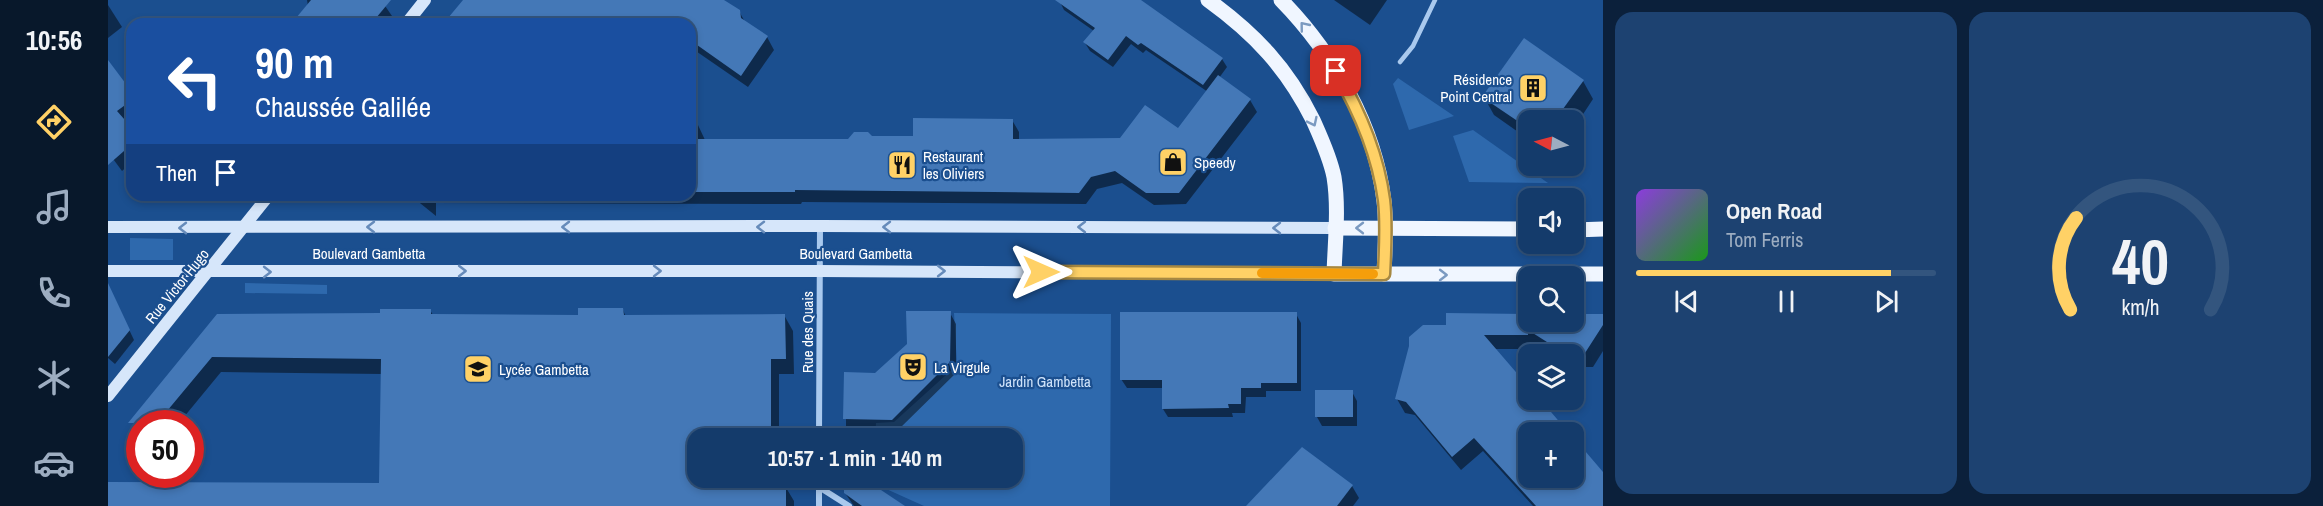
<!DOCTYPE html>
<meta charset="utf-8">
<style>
:root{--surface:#143b6b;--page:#1d4271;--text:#f1f3f6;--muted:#9dadc1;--line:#33557e;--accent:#ffd166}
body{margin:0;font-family:"Archivo Narrow",sans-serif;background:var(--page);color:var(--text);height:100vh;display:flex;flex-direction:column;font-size:22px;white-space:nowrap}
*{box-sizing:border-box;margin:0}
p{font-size:20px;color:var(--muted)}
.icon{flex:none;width:33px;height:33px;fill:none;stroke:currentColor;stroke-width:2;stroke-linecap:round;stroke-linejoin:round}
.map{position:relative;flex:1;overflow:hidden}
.panel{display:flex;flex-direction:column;gap:12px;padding:12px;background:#0b203b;width:720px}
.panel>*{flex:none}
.hud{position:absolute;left:18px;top:18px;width:570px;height:183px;border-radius:18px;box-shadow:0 3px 9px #0003,0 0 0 2px var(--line);background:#1a4fa0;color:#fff;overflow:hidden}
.needle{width:39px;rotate:276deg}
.buttons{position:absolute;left:1410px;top:110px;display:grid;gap:12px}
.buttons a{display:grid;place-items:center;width:66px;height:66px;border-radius:12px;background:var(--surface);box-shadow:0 3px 9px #0003,0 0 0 2px var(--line);font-size:30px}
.speed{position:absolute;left:18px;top:410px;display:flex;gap:12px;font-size:30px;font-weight:700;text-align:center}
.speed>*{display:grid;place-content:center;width:78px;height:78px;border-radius:50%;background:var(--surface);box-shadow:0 3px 9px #0003,0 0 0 2px var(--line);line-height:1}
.speed .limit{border:9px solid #d22;background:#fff;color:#111}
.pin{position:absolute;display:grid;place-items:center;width:51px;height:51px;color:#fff;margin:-26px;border-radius:12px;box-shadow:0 3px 9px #0006}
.me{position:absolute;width:66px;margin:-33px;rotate:90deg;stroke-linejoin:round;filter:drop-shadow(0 0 4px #0008)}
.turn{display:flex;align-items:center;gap:21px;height:126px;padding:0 30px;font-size:27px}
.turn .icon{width:78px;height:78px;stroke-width:2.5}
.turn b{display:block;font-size:42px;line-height:51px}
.then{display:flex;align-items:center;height:57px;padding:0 30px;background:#0003;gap:12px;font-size:22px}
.panel .widget{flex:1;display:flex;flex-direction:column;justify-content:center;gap:9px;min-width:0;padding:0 21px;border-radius:18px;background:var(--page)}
.panel .dial{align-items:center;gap:0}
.dial svg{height:156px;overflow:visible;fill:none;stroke:var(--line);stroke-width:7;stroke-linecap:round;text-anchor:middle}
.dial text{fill:var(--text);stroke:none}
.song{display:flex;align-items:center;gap:18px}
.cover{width:72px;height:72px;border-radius:9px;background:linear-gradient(135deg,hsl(270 70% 55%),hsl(120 70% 35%))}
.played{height:6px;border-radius:3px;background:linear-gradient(90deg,var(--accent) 85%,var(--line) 85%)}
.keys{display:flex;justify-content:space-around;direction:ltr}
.panel .tiles{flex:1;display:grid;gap:12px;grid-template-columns:repeat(2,1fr)}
.trip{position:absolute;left:579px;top:428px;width:336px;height:60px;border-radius:18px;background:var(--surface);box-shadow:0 3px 9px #0003,0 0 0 2px var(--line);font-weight:700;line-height:60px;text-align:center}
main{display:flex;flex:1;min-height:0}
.dock{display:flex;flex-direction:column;width:108px;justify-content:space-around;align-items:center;background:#08182b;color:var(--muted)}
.dock .icon{width:42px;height:42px}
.dock .active{color:var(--accent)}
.dock b{font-size:27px;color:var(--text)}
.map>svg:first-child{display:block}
.green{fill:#2e69ad}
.shadow{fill:#0007}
.building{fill:#4478b7}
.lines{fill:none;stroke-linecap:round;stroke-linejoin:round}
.lane{stroke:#a9c9ee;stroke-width:4.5}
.street{stroke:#a9c9ee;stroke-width:6}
.secondary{stroke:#d6e6fa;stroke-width:12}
.primary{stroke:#f0f6ff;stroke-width:15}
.oneway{stroke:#7b9ac1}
.oneway2{stroke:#668bba}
.route-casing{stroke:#a68842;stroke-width:15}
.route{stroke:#ffd166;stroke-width:10}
.slow{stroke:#f59e0b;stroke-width:10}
.labels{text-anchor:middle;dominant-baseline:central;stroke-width:4.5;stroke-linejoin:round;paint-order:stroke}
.poi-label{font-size:15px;fill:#fff;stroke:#1b4f8f;text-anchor:start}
.street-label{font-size:15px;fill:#fff;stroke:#1b4f8f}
.park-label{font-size:15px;fill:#cfe3fa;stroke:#1b4f8f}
</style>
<main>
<nav class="dock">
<b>10:56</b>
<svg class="icon active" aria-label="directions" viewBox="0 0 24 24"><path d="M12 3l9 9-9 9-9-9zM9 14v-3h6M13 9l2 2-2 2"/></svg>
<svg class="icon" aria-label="music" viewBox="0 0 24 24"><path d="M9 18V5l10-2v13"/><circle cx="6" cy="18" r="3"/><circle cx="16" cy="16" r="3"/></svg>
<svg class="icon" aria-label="phone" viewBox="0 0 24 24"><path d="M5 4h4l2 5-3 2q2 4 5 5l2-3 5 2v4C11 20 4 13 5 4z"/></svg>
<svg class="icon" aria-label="climate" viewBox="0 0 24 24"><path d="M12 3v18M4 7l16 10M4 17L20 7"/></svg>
<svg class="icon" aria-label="car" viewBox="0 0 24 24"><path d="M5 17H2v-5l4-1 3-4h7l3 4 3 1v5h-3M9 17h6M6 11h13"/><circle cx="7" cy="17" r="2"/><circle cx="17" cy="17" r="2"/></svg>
</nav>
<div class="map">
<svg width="1495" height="506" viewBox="0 0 1495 506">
<rect width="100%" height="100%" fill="#1b4f8f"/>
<g class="green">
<polygon points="1290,78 1346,116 1301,130 1285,84"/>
<polygon points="1365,130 1440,183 1361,182 1345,136"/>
<polygon points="22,238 65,239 65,260 22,260"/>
<polygon points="137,283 219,285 219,294 137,293"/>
<polygon points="846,313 1003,314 1002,506 816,506 765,483 765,477 904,477 904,438 767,438 768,423 786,422 849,365"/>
</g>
<g class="shadow">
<polygon points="199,0 273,0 284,16 278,24 185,24 200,6"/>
<polygon points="357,0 604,0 631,11 637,22 659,37 666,50 640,87 582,47 582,24 337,24"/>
<polygon points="953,0 1032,0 1114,59 1119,67 1111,78 1142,100 1149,112 1078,204 1046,205 1014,183 989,189 978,204 694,202 693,204 328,203 328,216 302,195 582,195 582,125 590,125 597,140 741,141 763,137 806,138 904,120 911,132 911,140 1013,140 1070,130 1100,92 1038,50 1035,53 1023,44 1005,67 982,51 977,43 986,31 956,10 952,2"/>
<polygon points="1226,0 1279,0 1262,25"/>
<polygon points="0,5 14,27 0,38"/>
<polygon points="0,63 24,94 24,117 17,123 24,130 24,162 14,171 0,152"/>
<polygon points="1475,81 1485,99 1466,128 1466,120 1420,120 1420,139 1386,115 1376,97"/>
<polygon points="80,195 134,195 124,200 83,200"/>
<polygon points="0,310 16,319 26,340 7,364 0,358"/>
<polygon points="322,310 325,315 471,317 515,310 518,317 676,315 685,331 686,374 671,374 671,438 590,438 590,477 671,477 671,486 677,486 686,501 686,506 0,506 0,483 273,484 274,374 113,372 71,423 32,423 32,434 24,420 109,316 274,314"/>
<polygon points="842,313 848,324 848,373 790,430 769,430 769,438 738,438 738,374 767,375"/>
<polygon points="1188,314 1193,323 1193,391 1158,391 1158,397 1138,397 1137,413 1124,413 1125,417 1060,417 1055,409 1055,388 1019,388 1013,379"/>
<polygon points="1340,314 1420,315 1420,321 1466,321 1466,315 1495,315 1495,351 1485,367 1466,367 1466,354 1445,354 1437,349 1386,349 1420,389 1420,399 1430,399 1458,432 1420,432 1420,477 1466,477 1466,440 1495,475 1495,506 1425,506 1375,451 1353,470 1307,415 1297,413 1289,399 1339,327"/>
<polygon points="1244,392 1249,401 1249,426 1214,426 1209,417"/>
<polygon points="737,477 769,477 769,490 794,506 746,506 737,493"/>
<polygon points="1244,486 1251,498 1245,506 1146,506"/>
</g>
<g class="building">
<polygon points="203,0 283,0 263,24 183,24"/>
<polygon points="355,0 616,0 632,10 633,18 660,36 633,76 582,40 582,24 493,24 495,21 429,20 418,24 335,24"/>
<polygon points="947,0 1033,0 1115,58 1095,85 1033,43 1030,45 1018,36 1000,60 975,42 987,28"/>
<polygon points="1416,38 1476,80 1447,120 1408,120 1374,97"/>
<polygon points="0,60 24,92 24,100 9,111 24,128 24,144 0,165"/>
<polygon points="1110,75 1143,99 1071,193 1038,193 1007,171 983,177 971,193 687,190 687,192 582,192 582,139 740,139 746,132 760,132 764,136 805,136 805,118 905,119 905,139 1012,138 1037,105 1070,128"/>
<polygon points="0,283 22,330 0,357"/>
<polygon points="470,308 515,308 516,315 677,314 678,359 663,359 663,438 590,438 590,477 663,477 663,484 678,485 678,506 0,506 0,482 271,483 273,359 104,357 49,423 20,423 109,314 272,313 272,309 323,309 323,314 470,315"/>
<polygon points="798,311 843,311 842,362 784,420 735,419 736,372 767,373 799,344"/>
<polygon points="1012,312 1189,312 1189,383 1153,383 1153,388 1133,388 1133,404 1120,404 1121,408 1054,409 1054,380 1012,380"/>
<polygon points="1338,313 1420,314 1420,321 1466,321 1466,314 1495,314 1495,325 1477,353 1458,354 1420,330 1420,335 1376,335 1420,386 1420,399 1432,399 1460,432 1420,432 1420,477 1466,477 1466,438 1495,472 1495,506 1428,506 1366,438 1344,457 1298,402 1287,399 1301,346 1301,337 1315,325 1338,325"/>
<rect x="1207" y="390" width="38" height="27"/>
<polygon points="1194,447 1245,485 1229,506 1138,506"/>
<polygon points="736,477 764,477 764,484 797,506 754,506 736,493"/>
</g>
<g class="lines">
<polyline class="lane" points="1292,62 1305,46 1327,0"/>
<g class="street">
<polyline points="711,438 712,226"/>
<polyline points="711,487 741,506"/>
<polyline points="711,506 711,477"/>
</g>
<g class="secondary">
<polyline points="298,24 317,0"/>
<polyline points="0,227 712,226 1227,228"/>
<polyline points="0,271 711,271 1226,274"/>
<polyline points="0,396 161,195"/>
</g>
<g class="primary">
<path d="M1100 0C1147 34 1179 68 1205 120 1213 138 1222 157 1226 177 1231 208 1227 242 1226 274H1495"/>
<path d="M1173 0C1225 53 1267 126 1276 201 1279 225 1277 250 1276 274"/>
<polyline points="1227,228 1420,229"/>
<polyline points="1466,230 1495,229"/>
</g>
</g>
<defs><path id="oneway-chevron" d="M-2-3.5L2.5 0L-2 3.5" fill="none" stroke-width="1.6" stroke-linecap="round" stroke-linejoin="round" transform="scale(1.5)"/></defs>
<g class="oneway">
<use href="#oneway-chevron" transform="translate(1196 26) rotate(-129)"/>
<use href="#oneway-chevron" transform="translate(1205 122) rotate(64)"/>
<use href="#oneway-chevron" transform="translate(1252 228) rotate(180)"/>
<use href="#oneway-chevron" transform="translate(1335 275)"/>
</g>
<g class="oneway2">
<use href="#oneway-chevron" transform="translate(263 227) rotate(-180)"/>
<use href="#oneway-chevron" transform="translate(458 227) rotate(180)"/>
<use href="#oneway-chevron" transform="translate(653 227) rotate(180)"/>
<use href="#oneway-chevron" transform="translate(779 227) rotate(-180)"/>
<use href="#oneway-chevron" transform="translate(974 227) rotate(-180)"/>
<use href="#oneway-chevron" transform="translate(75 228) rotate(-180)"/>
<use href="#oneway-chevron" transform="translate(1169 228) rotate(-180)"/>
<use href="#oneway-chevron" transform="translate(354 271)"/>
<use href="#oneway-chevron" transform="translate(549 271)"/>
<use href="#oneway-chevron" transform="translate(833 271)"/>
<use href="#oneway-chevron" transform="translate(159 272)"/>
</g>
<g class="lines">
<g class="route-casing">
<path id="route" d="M933 272 1276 274C1277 250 1279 225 1276 200 1270 155 1251 110 1228 71"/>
</g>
<use href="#route" class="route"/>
<polyline class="slow" points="1154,273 1265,274"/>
</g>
<defs>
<g id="building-square" transform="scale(1.5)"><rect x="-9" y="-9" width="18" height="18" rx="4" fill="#ffd166" stroke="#1b4f8f"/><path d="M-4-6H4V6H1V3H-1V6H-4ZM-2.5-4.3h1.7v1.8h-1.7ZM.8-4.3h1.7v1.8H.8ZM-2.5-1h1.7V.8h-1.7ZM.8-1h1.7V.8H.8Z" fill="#111"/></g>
<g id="shop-square" transform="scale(1.5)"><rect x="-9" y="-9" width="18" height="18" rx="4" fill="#ffd166" stroke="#1b4f8f"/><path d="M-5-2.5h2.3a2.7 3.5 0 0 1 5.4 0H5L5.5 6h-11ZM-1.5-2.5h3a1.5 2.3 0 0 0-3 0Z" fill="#111"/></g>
<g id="restaurant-square" transform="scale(1.5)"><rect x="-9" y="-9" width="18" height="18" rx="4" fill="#ffd166" stroke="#1b4f8f"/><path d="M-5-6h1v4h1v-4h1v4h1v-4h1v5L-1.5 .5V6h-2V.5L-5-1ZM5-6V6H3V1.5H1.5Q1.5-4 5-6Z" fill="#111"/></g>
<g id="theatre-square" transform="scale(1.5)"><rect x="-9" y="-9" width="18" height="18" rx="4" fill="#ffd166" stroke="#1b4f8f"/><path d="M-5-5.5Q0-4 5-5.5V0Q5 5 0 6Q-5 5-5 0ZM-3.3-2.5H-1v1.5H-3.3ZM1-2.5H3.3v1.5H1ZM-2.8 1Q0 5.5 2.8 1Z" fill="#111"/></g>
<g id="school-square" transform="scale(1.5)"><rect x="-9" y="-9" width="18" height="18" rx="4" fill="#ffd166" stroke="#1b4f8f"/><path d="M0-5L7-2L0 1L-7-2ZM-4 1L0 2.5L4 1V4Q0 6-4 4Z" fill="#111"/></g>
</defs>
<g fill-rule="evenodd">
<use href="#building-square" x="1425" y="88"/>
<use href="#shop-square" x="1065" y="162"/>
<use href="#restaurant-square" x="794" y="165"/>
<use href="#theatre-square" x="805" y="367"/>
<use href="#school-square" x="370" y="369"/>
</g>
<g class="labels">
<g class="poi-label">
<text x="1404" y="79" text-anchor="end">Résidence<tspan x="1404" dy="17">Point Central</tspan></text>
<text x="815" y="156">Restaurant<tspan x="815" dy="17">les Oliviers</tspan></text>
<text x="1086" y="162">Speedy</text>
<text x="826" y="367">La Virgule</text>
<text x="391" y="369">Lycée Gambetta</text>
</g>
<g class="street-label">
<text x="261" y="253">Boulevard Gambetta</text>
<text x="748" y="253">Boulevard Gambetta</text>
<text transform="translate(69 286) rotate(-51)">Rue Victor Hugo</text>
<text transform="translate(699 332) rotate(-90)">Rue des Quais</text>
</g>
<g class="park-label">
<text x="937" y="381">Jardin Gambetta</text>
</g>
</g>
</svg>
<div class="buttons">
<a><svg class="needle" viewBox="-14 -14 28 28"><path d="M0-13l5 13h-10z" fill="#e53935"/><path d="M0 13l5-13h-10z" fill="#9dadc1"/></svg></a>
<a><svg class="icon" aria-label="sound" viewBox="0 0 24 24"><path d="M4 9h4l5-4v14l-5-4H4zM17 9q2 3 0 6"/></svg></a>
<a><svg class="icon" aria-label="search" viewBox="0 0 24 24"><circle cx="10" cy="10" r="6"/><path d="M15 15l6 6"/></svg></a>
<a><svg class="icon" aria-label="layers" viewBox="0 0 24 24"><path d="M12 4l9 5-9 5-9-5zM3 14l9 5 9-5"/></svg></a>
<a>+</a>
</div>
<div class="speed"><div class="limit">50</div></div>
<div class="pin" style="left:1228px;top:71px;background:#d93025"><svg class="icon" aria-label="arrive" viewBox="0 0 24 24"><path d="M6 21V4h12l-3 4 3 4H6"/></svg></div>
<svg class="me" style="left:933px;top:272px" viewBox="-20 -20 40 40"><path d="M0-17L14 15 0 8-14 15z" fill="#ffd166" stroke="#fff" stroke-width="4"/></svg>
<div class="trip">10:57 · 1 min · 140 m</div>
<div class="hud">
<div class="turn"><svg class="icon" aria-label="left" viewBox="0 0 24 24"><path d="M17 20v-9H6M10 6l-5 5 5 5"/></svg><div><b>90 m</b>Chaussée Galilée</div></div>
<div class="then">Then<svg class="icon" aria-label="arrive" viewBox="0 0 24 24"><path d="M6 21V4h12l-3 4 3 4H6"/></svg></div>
</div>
</div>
<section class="panel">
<div class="tiles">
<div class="widget">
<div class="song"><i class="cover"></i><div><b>Open Road</b><p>Tom Ferris</p></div></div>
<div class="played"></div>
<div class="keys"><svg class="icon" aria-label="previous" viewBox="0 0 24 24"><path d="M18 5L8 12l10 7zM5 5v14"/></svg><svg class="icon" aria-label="pause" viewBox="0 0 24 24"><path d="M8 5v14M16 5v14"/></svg><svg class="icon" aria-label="next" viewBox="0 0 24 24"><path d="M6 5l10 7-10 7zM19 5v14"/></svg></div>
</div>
<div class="widget dial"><svg viewBox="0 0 100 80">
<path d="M14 69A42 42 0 1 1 86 69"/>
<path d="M14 69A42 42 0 0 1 17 22" stroke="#ffd166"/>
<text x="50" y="56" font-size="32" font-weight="700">40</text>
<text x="50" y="72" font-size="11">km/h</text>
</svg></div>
</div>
</section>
</main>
